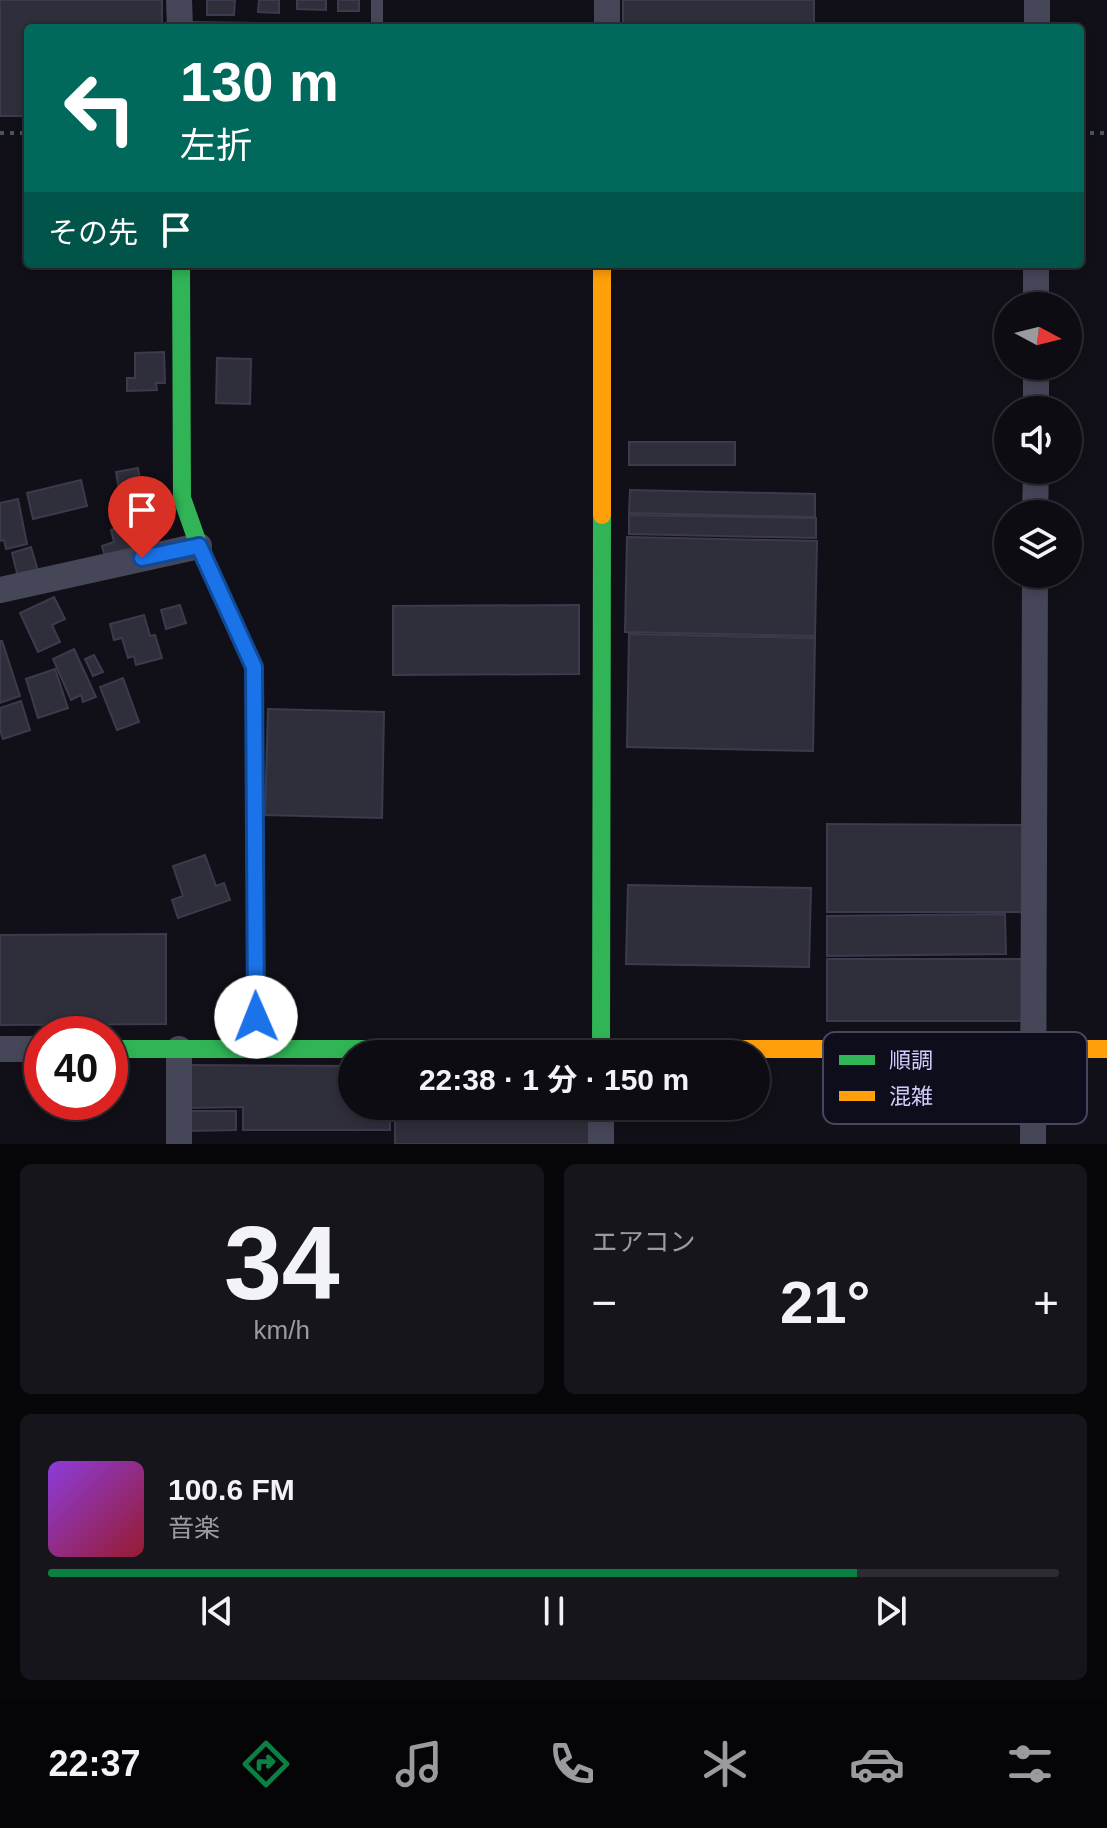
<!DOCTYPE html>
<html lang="ja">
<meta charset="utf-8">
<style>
:root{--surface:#0d0c12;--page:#16151b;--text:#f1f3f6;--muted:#9a9b9f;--line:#2d2c32;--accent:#0b8043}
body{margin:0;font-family:Arial,"Noto Sans JP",sans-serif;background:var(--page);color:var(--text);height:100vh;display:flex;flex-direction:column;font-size:30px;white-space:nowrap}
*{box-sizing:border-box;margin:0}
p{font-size:26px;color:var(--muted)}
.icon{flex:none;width:44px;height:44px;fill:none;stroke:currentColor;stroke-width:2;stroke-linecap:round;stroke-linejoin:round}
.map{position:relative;height:1144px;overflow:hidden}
.details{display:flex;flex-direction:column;gap:20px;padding:20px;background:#07070a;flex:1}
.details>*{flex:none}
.hud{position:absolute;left:24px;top:24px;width:1060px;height:244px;border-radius:8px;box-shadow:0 4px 12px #0003,0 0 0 2px var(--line);background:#00695c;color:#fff;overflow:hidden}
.needle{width:52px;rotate:97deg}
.fabs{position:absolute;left:994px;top:292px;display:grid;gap:16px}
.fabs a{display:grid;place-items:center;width:88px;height:88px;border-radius:50%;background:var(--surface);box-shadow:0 4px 12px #0003,0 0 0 2px var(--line);font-size:40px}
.speed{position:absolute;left:24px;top:1016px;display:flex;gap:16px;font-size:40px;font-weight:700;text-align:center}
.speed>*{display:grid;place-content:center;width:104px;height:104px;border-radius:50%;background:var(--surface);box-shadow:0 4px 12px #0003,0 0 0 2px var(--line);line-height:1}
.speed .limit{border:12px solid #d22;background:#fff;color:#111}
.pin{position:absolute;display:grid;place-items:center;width:68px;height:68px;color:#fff;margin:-82px -34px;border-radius:50% 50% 50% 0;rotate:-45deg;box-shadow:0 0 8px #0007}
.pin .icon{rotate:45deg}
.me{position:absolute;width:88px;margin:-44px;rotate:359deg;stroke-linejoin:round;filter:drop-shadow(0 0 6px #0008)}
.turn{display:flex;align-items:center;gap:28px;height:168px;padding:0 24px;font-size:36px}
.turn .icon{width:104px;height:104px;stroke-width:2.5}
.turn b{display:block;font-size:56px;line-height:68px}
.then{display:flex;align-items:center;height:76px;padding:0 24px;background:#0003;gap:16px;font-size:30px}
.big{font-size:60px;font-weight:700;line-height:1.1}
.details .card{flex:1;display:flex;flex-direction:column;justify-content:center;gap:12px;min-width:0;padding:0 28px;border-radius:12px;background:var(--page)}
.details .dial{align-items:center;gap:0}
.dial b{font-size:104px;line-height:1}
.song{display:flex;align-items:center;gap:24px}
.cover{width:96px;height:96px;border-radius:12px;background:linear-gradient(135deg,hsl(270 70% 55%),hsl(350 70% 35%))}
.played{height:8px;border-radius:4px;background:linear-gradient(90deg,var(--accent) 80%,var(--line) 80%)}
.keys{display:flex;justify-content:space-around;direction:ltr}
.heat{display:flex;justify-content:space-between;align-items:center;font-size:44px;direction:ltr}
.details .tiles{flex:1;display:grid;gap:20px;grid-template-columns:1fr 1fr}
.card:last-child{grid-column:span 2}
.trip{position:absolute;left:338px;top:1040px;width:432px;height:80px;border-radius:40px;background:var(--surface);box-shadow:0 4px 12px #0003,0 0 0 2px var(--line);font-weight:700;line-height:80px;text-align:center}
.menu{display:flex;height:128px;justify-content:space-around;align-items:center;background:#050507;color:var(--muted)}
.menu .icon{width:56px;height:56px}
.menu .active{color:var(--accent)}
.menu b{font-size:36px;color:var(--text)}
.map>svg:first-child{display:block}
.building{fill:#2f2e3b;stroke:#3c3a4c;stroke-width:2}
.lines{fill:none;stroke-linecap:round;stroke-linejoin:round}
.path{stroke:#47555f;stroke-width:4;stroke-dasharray:4 6;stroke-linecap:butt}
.lane{stroke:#464659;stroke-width:12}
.street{stroke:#464659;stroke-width:26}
.fast{stroke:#30b455;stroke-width:18}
.slow{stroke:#ff9f0a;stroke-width:18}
.route-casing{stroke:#114b97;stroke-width:20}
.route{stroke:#1a73e8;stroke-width:14}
.key{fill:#0e0d1c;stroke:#47465f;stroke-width:2}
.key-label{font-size:22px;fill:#cdccfb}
</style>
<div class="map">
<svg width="1107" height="1144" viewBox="0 0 1107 1144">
<rect width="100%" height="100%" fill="#111018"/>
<g class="building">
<polygon points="0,0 162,0 162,28 28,28 28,116 0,116"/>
<polygon points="207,0 235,0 234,15 207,15"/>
<polygon points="259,0 279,0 279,13 258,12"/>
<polygon points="297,0 326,0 326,10 297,9"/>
<rect x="338" y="0" width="21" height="11"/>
<rect x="623" y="0" width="191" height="28"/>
<polygon points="164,352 165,383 156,383 157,390 127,391 127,378 135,378 135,353"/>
<polygon points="217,358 251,359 250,404 216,403"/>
<rect x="629" y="442" width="106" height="23"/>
<polygon points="138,468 141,486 119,490 116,472"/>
<polygon points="81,480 87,506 33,519 27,493"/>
<polygon points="630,490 815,494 815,517 629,513"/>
<polygon points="137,495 151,544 105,557 102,546 114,542 111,530 120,527 113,502"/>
<polygon points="18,499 27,544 6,549 4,540 0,541 0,503"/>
<polygon points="629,515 816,518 816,538 629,534"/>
<polygon points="627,537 817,541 815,636 625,632"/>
<polygon points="31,547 38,571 18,577 12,553"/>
<polygon points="54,597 65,619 52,625 60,642 38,652 20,613"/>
<polygon points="180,605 186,623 166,629 161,610"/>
<polygon points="579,605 579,674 393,675 393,606"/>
<polygon points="144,615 150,636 155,635 162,658 136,665 134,656 128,658 122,638 114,640 110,624"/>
<polygon points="629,634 815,638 813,751 627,747"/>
<polygon points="0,641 2,641 20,696 0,703"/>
<polygon points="74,649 96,697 83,702 81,695 71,700 53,659"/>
<polygon points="94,655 103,672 93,676 85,659"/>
<polygon points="55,669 68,708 38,718 26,679"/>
<polygon points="123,678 139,722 117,730 100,687"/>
<polygon points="21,701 30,730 3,739 0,730 0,708"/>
<polygon points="268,709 384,712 382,818 265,815"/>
<polygon points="827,824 1023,825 1023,912 827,912"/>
<polygon points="205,855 216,886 224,883 230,900 178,918 172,900 183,896 173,866"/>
<polygon points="628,885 811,888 809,967 626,964"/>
<polygon points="1005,914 1006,954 827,956 827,916"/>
<polygon points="166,934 166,1024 0,1025 0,935"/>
<rect x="827" y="959" width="196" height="62"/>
<polygon points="189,1065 352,1066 352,1106 390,1106 390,1130 243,1130 243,1107 188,1108"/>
<rect x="395" y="1106" width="197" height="38"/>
<polygon points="189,1111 236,1111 236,1130 189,1131"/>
</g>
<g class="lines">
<g class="path">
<polyline points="0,133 28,133"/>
<polyline points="1080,133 1107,133"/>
</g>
<g class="lane">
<polyline points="377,0 377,28"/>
<polyline points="180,27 262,28"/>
</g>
<g class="street">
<polyline points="179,0 180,28"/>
<polyline points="1037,0 1037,28"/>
<polyline points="607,28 607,0"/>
<polyline points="1036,306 1036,264"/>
<polyline points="1036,410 1036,366"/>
<polyline points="1035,514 1036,470"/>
<polyline points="0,590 199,546"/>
<polyline points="0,1049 42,1049"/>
<polyline points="601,1106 601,1144"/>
<polyline points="179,1144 179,1049"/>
<polyline points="1033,1144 1035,574"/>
</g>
<g class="fast">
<polyline points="181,264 182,498 199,546 254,667 256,1049"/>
<polyline points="110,1049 723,1049"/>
<polyline points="601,1054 602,515"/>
</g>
<g class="slow">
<polyline points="602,515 602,264"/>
<polyline points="723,1049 1107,1049"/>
</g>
</g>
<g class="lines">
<g class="route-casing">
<polyline id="route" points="142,558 199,546 254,667 256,1017"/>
</g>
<use href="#route" class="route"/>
</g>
<rect x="823" y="1032" width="264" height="92" rx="12" class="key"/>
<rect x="839" y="1055" width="36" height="10" fill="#30b455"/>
<rect x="839" y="1091" width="36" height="10" fill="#ff9f0a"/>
<g class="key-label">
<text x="889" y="1068">順調</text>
<text x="889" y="1104">混雑</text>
</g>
</svg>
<div class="fabs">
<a><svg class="needle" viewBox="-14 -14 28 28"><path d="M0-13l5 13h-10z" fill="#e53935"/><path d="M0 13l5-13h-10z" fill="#9a9b9f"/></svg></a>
<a><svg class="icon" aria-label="sound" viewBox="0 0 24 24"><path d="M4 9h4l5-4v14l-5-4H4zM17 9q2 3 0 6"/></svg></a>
<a><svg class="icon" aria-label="layers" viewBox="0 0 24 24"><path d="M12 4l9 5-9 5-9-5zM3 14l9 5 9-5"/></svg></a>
</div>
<div class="speed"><div class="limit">40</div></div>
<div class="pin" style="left:142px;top:558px;background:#d93025"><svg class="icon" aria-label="arrive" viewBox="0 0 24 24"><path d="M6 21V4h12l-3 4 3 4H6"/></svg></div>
<svg class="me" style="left:256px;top:1017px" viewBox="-20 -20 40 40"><circle r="19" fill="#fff"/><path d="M0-13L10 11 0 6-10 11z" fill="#1a73e8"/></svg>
<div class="trip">22:38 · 1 分 · 150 m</div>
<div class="hud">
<div class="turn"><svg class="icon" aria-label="left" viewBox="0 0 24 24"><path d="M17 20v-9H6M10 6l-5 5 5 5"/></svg><div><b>130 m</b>左折</div></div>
<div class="then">その先<svg class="icon" aria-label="arrive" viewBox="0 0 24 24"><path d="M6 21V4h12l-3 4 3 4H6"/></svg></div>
</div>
</div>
<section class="details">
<div class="tiles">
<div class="card dial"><b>34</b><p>km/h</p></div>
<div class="card"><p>エアコン</p>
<div class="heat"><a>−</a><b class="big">21°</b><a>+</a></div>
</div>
<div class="card">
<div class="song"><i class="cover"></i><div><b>100.6 FM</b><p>音楽</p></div></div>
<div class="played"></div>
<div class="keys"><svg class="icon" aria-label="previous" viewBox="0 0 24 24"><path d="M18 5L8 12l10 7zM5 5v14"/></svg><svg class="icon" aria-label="pause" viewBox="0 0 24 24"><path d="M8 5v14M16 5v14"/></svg><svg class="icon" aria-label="next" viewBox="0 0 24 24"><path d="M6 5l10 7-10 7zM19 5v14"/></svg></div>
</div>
</div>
</section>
<nav class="menu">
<b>22:37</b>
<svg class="icon active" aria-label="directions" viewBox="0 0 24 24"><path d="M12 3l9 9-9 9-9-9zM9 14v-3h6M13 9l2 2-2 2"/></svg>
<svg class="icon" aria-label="music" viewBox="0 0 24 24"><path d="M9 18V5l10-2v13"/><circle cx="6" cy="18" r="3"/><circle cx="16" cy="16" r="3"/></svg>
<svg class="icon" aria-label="phone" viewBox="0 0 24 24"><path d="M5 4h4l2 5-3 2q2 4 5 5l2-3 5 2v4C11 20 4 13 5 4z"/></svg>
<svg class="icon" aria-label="climate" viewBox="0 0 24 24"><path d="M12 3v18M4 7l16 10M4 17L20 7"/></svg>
<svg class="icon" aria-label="car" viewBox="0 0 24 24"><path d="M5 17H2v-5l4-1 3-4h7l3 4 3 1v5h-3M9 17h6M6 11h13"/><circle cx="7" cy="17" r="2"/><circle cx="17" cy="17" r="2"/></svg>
<svg class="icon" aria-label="filters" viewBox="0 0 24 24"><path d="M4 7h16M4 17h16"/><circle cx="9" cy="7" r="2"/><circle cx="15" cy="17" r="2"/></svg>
</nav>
